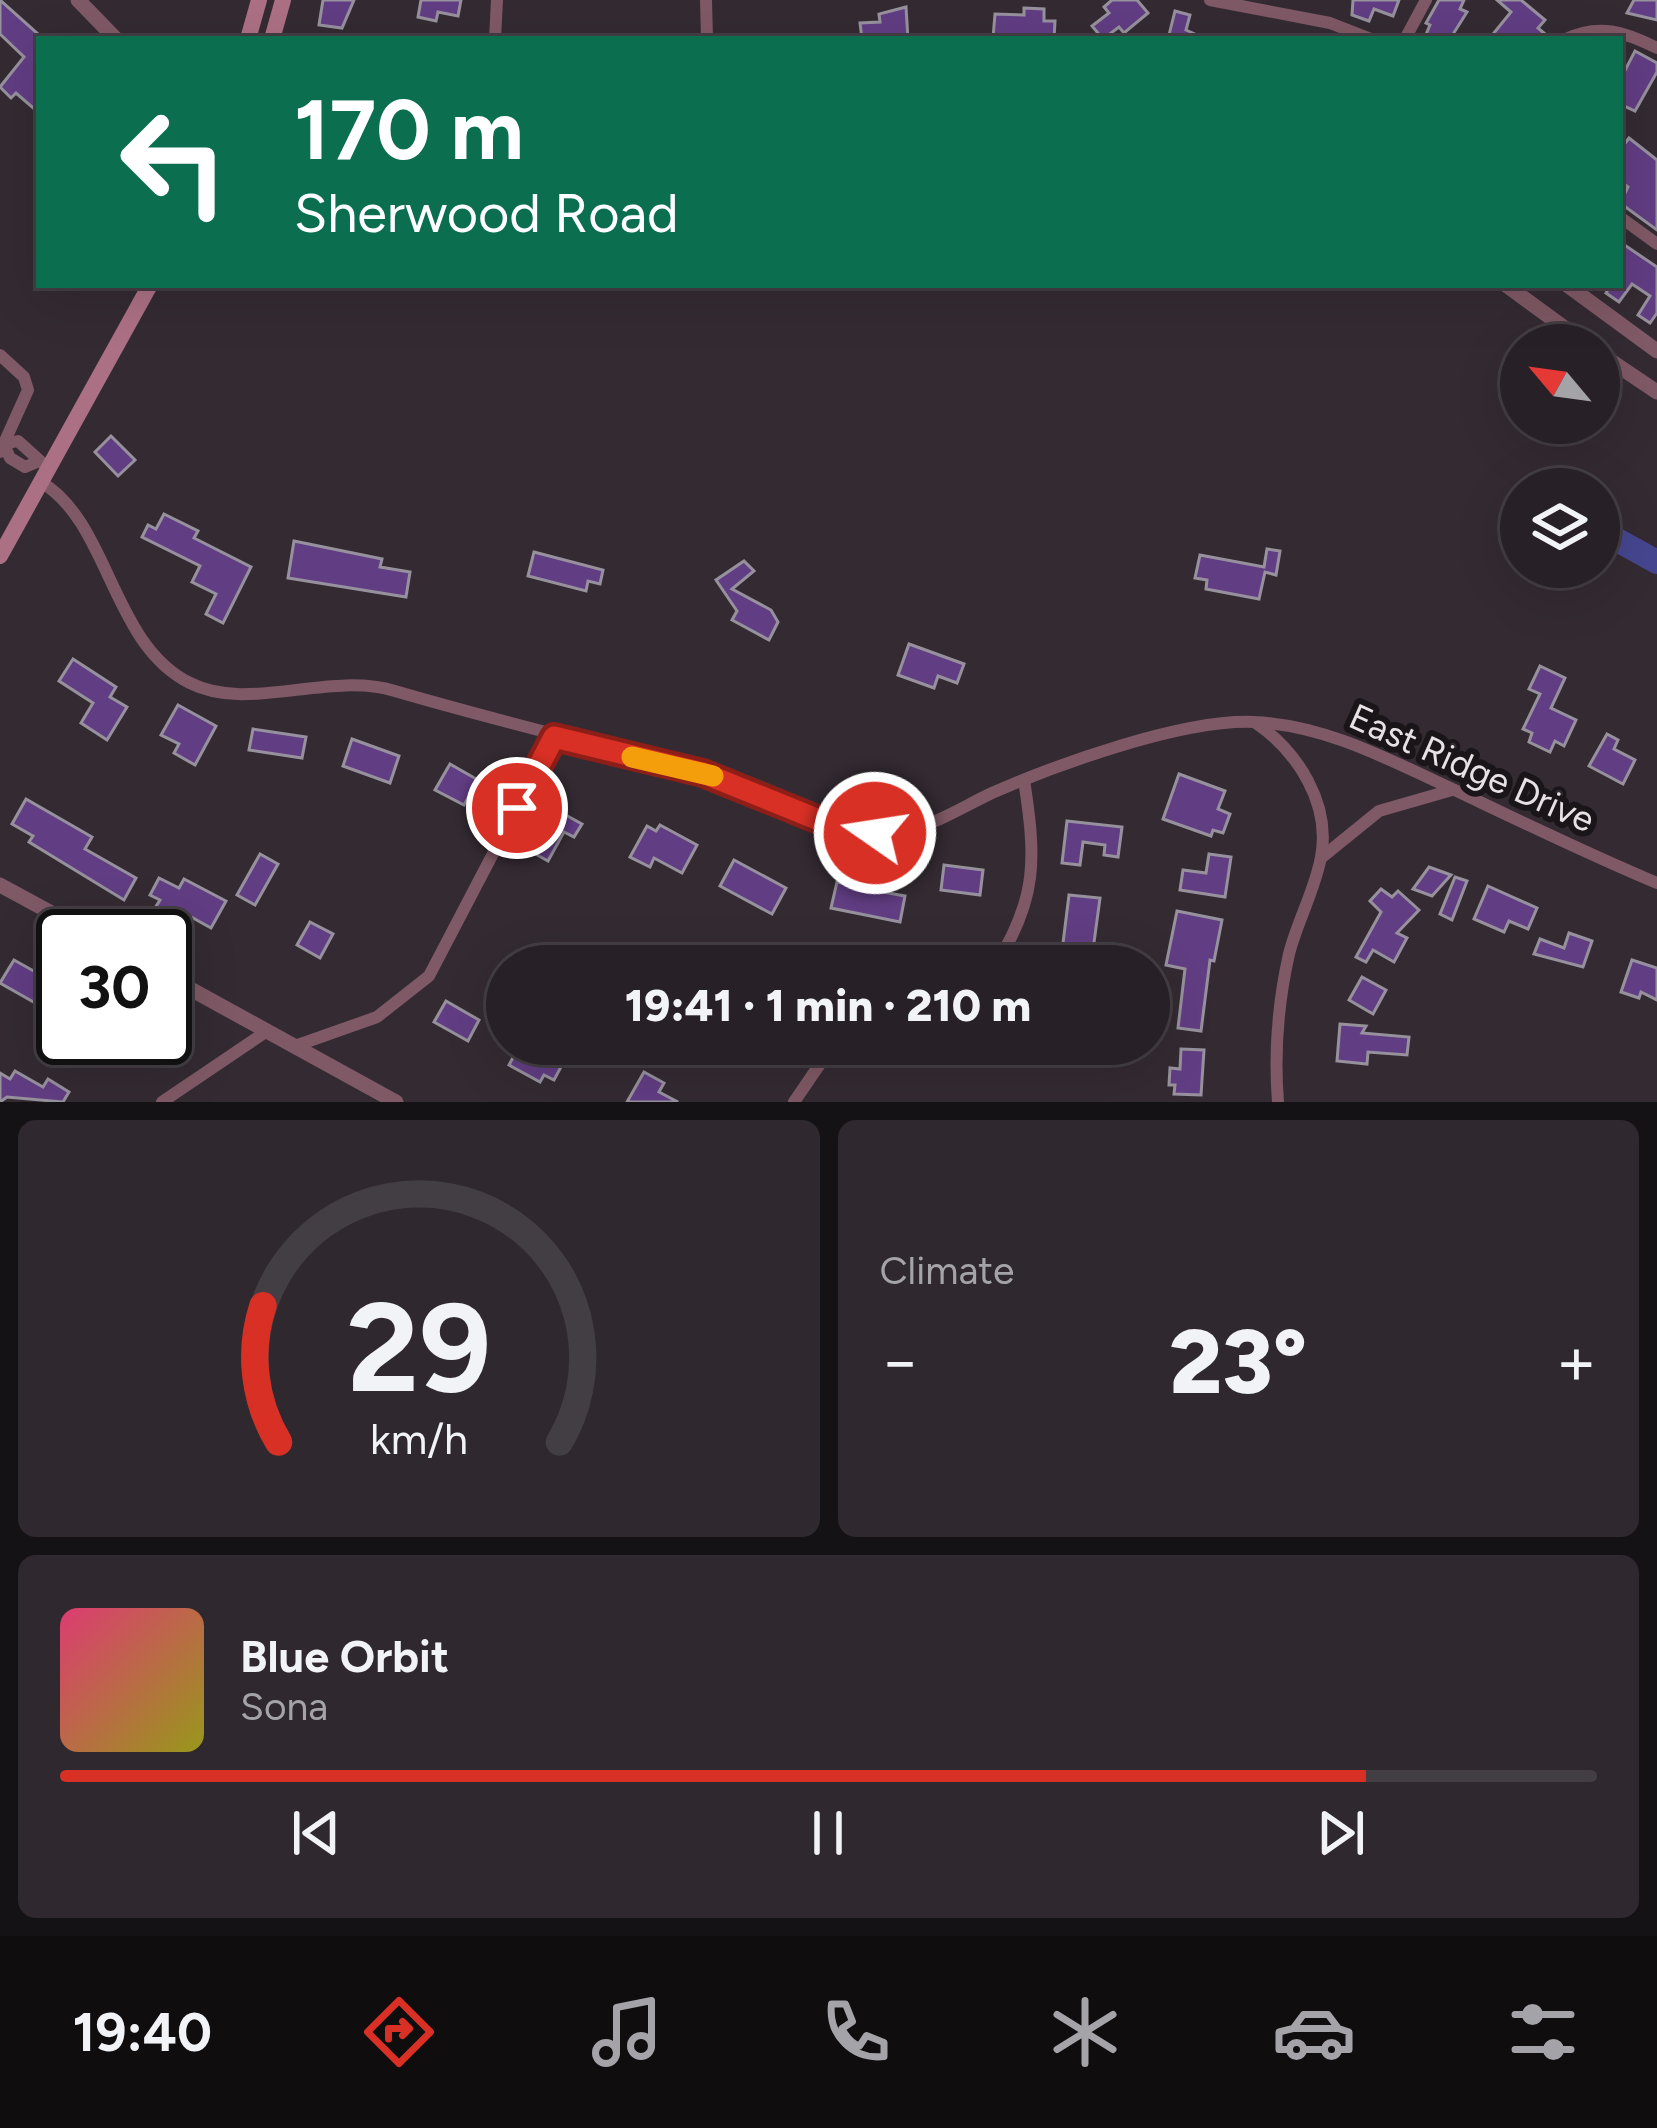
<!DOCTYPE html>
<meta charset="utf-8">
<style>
:root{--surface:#272026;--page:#2f282e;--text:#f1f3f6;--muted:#a4a3a7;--line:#433e43;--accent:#d93025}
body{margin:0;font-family:Figtree,sans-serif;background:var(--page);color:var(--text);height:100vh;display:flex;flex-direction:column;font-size:45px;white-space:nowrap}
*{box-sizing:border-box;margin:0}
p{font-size:39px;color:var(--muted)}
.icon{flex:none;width:66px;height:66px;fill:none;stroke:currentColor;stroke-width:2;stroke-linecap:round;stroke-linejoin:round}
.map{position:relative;height:1102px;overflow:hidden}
.details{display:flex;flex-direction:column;gap:18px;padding:18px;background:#151215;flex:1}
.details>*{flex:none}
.hud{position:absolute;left:36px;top:36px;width:1587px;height:252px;border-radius:0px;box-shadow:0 12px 48px #0002,0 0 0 3px var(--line);background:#0b6e4f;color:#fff;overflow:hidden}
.needle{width:78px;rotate:299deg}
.controls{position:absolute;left:1500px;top:324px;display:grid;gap:24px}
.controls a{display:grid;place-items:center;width:120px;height:120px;border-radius:50%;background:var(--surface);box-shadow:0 12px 48px #0002,0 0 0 3px var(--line);font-size:60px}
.speed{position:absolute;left:36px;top:909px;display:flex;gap:24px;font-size:60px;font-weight:700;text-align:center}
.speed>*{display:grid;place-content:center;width:156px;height:156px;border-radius:50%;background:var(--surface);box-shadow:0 12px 48px #0002,0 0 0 3px var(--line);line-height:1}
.speed .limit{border:6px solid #111;border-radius:18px;background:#fff;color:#111}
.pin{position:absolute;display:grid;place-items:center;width:102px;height:102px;color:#fff;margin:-51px;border:6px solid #fff;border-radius:50%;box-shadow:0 3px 12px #0007}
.me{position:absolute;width:132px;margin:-66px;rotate:283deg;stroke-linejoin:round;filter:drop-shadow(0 0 9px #0008)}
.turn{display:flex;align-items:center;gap:42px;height:252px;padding:0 60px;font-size:54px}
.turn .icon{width:156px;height:156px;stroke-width:2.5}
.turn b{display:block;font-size:84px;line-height:102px}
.big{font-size:90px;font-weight:800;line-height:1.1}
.details .widget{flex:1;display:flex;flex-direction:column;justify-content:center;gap:18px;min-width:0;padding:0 42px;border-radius:18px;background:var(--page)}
.details .dial{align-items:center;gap:0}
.dial svg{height:312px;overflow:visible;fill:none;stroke:var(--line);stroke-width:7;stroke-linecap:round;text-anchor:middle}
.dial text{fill:var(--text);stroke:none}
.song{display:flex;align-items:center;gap:36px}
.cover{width:144px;height:144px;border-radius:18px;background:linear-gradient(135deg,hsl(340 70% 55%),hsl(60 70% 35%))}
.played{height:12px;border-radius:6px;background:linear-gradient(90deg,var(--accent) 85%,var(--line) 85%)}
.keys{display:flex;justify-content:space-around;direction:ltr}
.heat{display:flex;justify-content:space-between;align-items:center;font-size:66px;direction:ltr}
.details .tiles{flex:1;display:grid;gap:18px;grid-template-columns:1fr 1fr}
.widget:last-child{grid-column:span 2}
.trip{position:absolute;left:486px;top:945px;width:684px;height:120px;border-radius:60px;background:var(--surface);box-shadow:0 12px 48px #0002,0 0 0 3px var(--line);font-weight:800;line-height:120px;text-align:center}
.dock{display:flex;height:192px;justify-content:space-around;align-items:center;background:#100d0f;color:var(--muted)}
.dock .icon{width:84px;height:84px}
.dock .current{color:var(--accent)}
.dock b{font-size:54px;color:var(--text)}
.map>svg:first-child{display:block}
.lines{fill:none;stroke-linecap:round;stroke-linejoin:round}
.river{stroke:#45468f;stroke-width:24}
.building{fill:#613d83;stroke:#96919d;stroke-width:3}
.minor{stroke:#7f5965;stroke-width:12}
.tertiary{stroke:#7f5965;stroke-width:15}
.secondary{stroke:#ac7084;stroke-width:16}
.route-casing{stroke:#8d1f18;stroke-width:30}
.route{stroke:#d93025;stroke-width:21}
.slow{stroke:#f59e0b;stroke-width:21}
.labels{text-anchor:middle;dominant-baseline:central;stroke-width:12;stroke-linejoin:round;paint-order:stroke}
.street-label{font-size:36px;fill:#e7e1e6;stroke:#191518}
</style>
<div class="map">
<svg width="1657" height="1102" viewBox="0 0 1657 1102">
<rect width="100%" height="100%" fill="#342b32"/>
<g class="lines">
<polyline class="river" points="1599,530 1657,562"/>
</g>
<g class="building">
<polygon points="0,0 39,35 39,113 16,93 11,98 0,87 24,57 0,34"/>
<polygon points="323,0 354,0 342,28 319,25"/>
<polygon points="421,0 461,0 458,16 438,12 436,21 418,17"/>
<polygon points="1112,0 1137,0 1148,13 1124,33 1119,27 1103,39 1092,26 1109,13 1104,7"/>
<polygon points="1353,0 1399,0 1393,16 1374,9 1369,21 1352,15"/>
<polygon points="1439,0 1464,0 1460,9 1467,12 1450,39 1424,39 1430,25 1426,23"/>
<polygon points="1497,0 1521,0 1545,20 1538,28 1551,39 1489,39 1511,12"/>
<polygon points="1634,0 1657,0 1657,20 1627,13"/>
<polygon points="906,7 908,39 862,39 860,23 880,22 879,14"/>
<polygon points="1024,8 1044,9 1044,21 1055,21 1054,39 993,38 995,14 1024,15"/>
<polygon points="1175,11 1190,15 1186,30 1206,39 1168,39"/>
<polygon points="1635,51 1657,63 1657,72 1635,111 1620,104 1620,80"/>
<polygon points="1629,138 1657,160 1657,230 1620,203 1628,187 1620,181 1620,150"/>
<polygon points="1620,242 1657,267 1657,313 1650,323 1638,315 1650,296 1632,284 1619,302 1606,293 1611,285 1620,285"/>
<polygon points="111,436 135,460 118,476 95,452"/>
<polygon points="164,514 198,531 194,538 251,567 223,623 206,614 216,594 192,582 200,566 142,537 148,525 156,529"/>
<polygon points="294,541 382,559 380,567 410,572 406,597 288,578"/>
<polygon points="1267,549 1280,551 1276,575 1265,572 1259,599 1206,589 1207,580 1195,578 1200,555 1264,567"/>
<polygon points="534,552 603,570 600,584 588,581 586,591 528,576"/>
<polygon points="744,561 754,571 732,589 771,610 778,622 769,640 732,620 737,611 716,580"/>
<polygon points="909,644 964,664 957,683 938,676 934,688 898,675"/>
<polygon points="73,659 116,687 110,697 127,707 107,740 81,723 93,703 59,681"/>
<polygon points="1540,666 1565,678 1551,708 1576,720 1564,746 1555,741 1550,752 1529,742 1532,733 1523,729 1540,694 1529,689"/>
<polygon points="178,705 216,726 195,765 174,753 179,744 161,735"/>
<polygon points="253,729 306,737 302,758 249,750"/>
<polygon points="1607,734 1618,740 1614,749 1635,760 1623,784 1589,766"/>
<polygon points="352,739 399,756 390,783 343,766"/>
<polygon points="450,764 478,780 464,805 435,790"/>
<polygon points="1179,774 1225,791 1218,809 1230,814 1223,833 1213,830 1211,836 1163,819"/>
<polygon points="26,799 92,837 85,849 136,878 124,900 29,842 33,836 12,824"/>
<polygon points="553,808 582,824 574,837 564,832 548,861 530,851"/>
<polygon points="1067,821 1122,827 1118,857 1104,855 1105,845 1083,842 1080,865 1062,863"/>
<polygon points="660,825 697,845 682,873 654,858 650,867 630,857 647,826 656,831"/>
<polygon points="260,854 278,864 255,905 237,895"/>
<polygon points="1209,854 1231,857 1225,897 1180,890 1183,870 1206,873"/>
<polygon points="734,860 786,888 772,914 720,886"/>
<polygon points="944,865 983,870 980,895 941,890"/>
<polygon points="1429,867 1451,875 1432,896 1413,889"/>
<polygon points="854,876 885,882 883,892 905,896 900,922 831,908 837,882 852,885"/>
<polygon points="1455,877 1467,881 1452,920 1440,914"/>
<polygon points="159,878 179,888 184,879 226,901 211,928 193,918 188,926 155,908 160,900 150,895"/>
<polygon points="1488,886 1537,908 1528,929 1509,921 1504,932 1474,919"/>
<polygon points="1381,889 1392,897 1398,891 1419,910 1397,933 1407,938 1394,962 1373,950 1366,962 1356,957 1381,912 1370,901"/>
<polygon points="1069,895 1100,898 1093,950 1113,944 1118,960 1071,966 1072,960 1061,959"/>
<polygon points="1177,911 1222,920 1214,961 1210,960 1201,1031 1178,1028 1185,969 1166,965"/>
<polygon points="310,922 333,934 320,958 297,945"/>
<polygon points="1569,933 1592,941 1583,967 1534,954 1540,939 1564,948"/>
<polygon points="14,960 57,984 44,1008 0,983"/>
<polygon points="1632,960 1657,968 1657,1000 1641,992 1639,998 1621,992"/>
<polygon points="1362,977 1386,990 1373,1014 1349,1000"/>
<polygon points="446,1001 479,1020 468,1041 434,1022"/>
<polygon points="1340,1024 1366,1026 1362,1033 1409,1037 1407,1055 1368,1052 1367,1064 1337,1061"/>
<polygon points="519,1046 562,1065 554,1080 544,1075 540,1082 509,1065"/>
<polygon points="1181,1049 1204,1050 1201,1095 1174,1094 1175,1085 1169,1085 1170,1068 1180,1069"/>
<polygon points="15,1071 43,1087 48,1079 69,1092 63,1102 7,1097 0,1102 0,1073 10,1079"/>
<polygon points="644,1072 664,1083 659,1092 678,1102 627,1102"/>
</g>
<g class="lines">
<g class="minor">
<polyline points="706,0 707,39"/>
<polyline points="1210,0 1330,23 1371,39"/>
<polyline points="495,39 497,0"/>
<polyline points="1405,39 1426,0"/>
<path d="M1566 39C1599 23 1625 32 1657 48"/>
<polyline points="1620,217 1657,244"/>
<polyline points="0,355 24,377 28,390 0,452"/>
<polyline points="37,462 25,467 10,458 4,444 18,441 48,468"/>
<path d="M41 482C110 523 111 644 190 683 249 713 327 671 395 691 497 721 600 745 702 773 767 790 831 843 900 832 934 826 962 807 992 793 1058 764 1183 719 1254 722 1328 725 1393 762 1459 792 1524 823 1590 855 1657 883"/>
<path d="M1256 723C1298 752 1331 804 1321 857 1315 890 1297 922 1289 954 1278 1003 1274 1052 1278 1102"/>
<polyline points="1321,858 1379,811 1452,790"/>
<path d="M995 966C1038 898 1036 858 1024 780"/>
<polyline points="295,1046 377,1017 429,976 554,737"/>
<polyline points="162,1102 267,1031"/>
<polyline points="794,1102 822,1061"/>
</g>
<g class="tertiary">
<polyline points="78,0 116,39"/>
<polyline points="1506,285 1588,345"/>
<polyline points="1567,285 1657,351"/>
<polyline points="1599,353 1657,392"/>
<polyline points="0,885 94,936"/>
<polyline points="165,975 396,1102"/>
</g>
<g class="secondary">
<polyline points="248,39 259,0"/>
<polyline points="272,39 283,0"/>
<polyline points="0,556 150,285"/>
</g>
</g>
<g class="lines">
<g class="route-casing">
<polyline id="route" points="517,808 554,737 703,773 819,820 875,833"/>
</g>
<use href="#route" class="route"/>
<polyline class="slow" points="632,757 713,776"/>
</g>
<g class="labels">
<g class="street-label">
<text transform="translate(1472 768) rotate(24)">East Ridge Drive</text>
</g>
</g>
</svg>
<div class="controls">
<a><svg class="needle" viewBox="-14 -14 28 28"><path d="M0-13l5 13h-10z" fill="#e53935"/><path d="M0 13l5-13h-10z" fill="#a4a3a7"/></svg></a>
<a><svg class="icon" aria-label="layers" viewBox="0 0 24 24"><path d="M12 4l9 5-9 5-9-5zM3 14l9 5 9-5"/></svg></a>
</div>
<div class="speed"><div class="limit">30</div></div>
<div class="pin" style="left:517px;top:808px;background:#d93025"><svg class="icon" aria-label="arrive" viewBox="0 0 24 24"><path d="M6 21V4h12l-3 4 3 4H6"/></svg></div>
<svg class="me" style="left:875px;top:833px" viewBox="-20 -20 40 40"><circle r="17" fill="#d93025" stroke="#fff" stroke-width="3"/><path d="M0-11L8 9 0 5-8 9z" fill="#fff"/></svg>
<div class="trip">19:41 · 1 min · 210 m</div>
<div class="hud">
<div class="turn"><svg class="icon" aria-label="left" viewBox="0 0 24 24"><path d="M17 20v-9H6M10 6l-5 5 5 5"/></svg><div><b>170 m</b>Sherwood Road</div></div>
</div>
</div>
<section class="details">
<div class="tiles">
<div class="widget dial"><svg viewBox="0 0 100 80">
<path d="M14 69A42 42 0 1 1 86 69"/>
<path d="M14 69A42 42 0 0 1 10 34" stroke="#d93025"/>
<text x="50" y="56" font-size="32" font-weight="700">29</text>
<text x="50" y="72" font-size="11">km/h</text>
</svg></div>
<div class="widget"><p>Climate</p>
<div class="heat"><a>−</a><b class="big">23°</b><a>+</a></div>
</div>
<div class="widget">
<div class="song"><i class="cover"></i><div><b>Blue Orbit</b><p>Sona</p></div></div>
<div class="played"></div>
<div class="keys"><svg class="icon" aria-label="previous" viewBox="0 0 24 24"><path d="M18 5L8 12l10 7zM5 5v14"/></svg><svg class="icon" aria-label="pause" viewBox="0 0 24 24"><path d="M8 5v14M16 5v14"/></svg><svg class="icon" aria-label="next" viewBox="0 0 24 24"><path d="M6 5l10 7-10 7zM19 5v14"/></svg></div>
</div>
</div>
</section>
<nav class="dock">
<b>19:40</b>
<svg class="icon current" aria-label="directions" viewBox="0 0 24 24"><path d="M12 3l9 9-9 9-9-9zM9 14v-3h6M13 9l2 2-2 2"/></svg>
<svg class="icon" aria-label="music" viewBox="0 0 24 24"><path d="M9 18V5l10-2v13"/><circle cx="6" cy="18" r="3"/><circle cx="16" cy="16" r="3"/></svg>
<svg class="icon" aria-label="phone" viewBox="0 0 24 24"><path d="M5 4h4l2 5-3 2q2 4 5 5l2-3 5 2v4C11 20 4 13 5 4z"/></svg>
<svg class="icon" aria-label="climate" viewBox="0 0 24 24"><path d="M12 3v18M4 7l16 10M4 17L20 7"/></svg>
<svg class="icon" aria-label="car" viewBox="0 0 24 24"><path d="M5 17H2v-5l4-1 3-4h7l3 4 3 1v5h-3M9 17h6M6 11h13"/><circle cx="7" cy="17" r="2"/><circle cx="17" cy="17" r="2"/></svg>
<svg class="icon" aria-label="filters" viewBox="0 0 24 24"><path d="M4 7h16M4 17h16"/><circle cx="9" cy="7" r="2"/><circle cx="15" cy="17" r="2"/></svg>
</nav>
